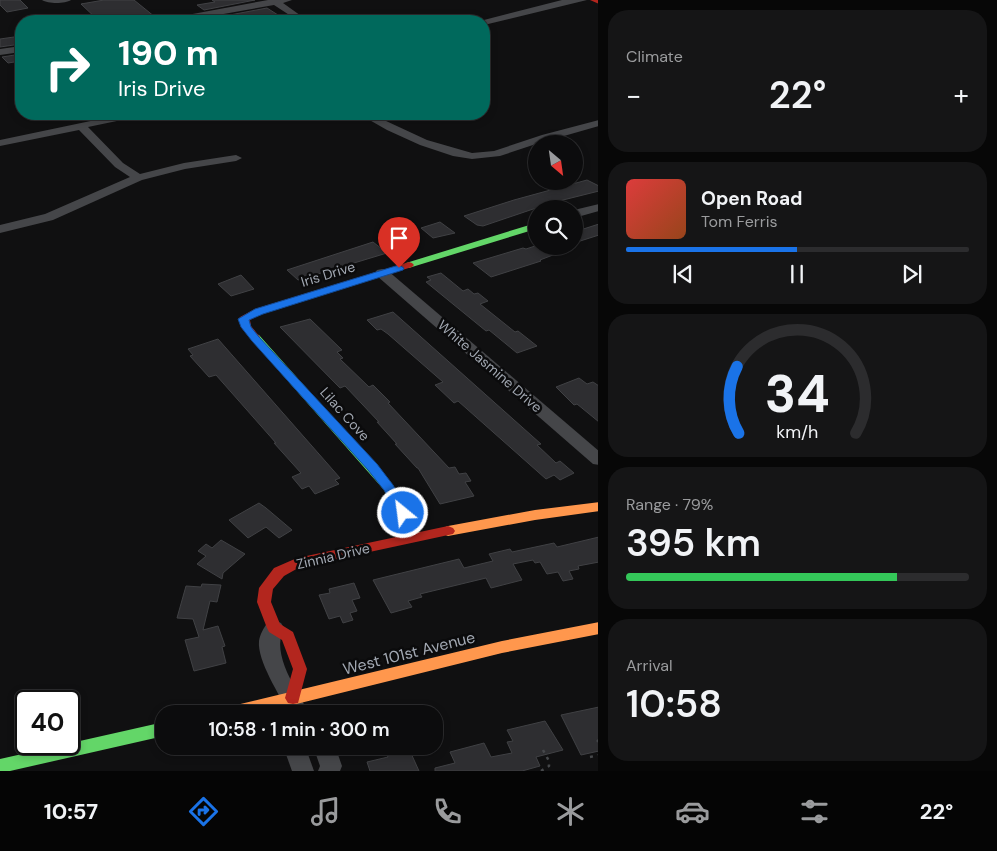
<!DOCTYPE html>
<meta charset="utf-8">
<style>
:root{--surface:#0c0c0d;--page:#151516;--text:#f1f3f6;--muted:#9a9b9d;--line:#2c2c2e;--accent:#1a73e8}
body{margin:0;font-family:"DM Sans",sans-serif;background:var(--page);color:var(--text);height:100vh;display:flex;flex-direction:column;font-size:19px;white-space:nowrap}
*{box-sizing:border-box;margin:0}
p{font-size:16px;color:var(--muted)}
.icon{flex:none;width:28px;height:28px;fill:none;stroke:currentColor;stroke-width:2;stroke-linecap:round;stroke-linejoin:round}
.map{position:relative;flex:1;overflow:hidden}
.panel{display:flex;flex-direction:column;gap:10px;padding:10px;background:#070707;width:399px}
.panel>*{flex:none}
.top-card{position:absolute;left:15px;top:15px;width:475px;height:105px;border-radius:20px;box-shadow:0 2px 8px #0003,0 0 0 1px var(--line);background:#00695c;color:#fff;overflow:hidden}
.needle{width:32px;rotate:151deg}
.controls{position:absolute;left:528px;top:135px;display:grid;gap:10px}
.controls a{display:grid;place-items:center;width:55px;height:55px;border-radius:50%;background:var(--surface);box-shadow:0 2px 8px #0003,0 0 0 1px var(--line);font-size:25px}
.speed{position:absolute;left:15px;top:690px;display:flex;gap:10px;font-size:25px;font-weight:700;text-align:center}
.speed>*{display:grid;place-content:center;width:65px;height:65px;border-radius:50%;background:var(--surface);box-shadow:0 2px 8px #0003,0 0 0 1px var(--line);line-height:1}
.speed .limit{border:2px solid #111;border-radius:8px;background:#fff;color:#111}
.pin{position:absolute;display:grid;place-items:center;width:42px;height:42px;color:#fff;margin:-51px -21px;border-radius:50% 50% 50% 0;rotate:-45deg;box-shadow:0 0 5px #0007}
.pin .icon{rotate:45deg}
.me{position:absolute;width:55px;margin:-28px;rotate:331deg;stroke-linejoin:round;filter:drop-shadow(0 0 4px #0008)}
.turn{display:flex;align-items:center;gap:18px;height:105px;padding:0 20px;font-size:22px}
.turn .icon{width:65px;height:65px;stroke-width:2.5}
.turn b{display:block;font-size:35px;line-height:42px}
.big{font-size:38px;font-weight:600;line-height:1.1}
.panel .widget{flex:1;display:flex;flex-direction:column;justify-content:center;gap:8px;min-width:0;padding:0 18px;border-radius:20px;background:var(--page)}
.panel .dial{align-items:center;gap:0}
.dial svg{height:130px;overflow:visible;fill:none;stroke:var(--line);stroke-width:7;stroke-linecap:round;text-anchor:middle}
.dial text{fill:var(--text);stroke:none}
.song{display:flex;align-items:center;gap:15px}
.cover{width:60px;height:60px;border-radius:8px;background:linear-gradient(135deg,hsl(0 70% 55%),hsl(20 70% 35%))}
.played{height:5px;border-radius:2px;background:linear-gradient(90deg,var(--accent) 50%,var(--line) 50%)}
.keys{display:flex;justify-content:space-around;direction:ltr}
.heat{display:flex;justify-content:space-between;align-items:center;font-size:28px;direction:ltr}
.charge{height:8px;border-radius:4px;background:linear-gradient(90deg,#34c759 79%,var(--line) 0)}
.trip{position:absolute;left:155px;top:705px;width:288px;height:50px;border-radius:20px;background:var(--surface);box-shadow:0 2px 8px #0003,0 0 0 1px var(--line);font-weight:600;line-height:50px;text-align:center}
.menu{display:flex;height:80px;justify-content:space-around;align-items:center;background:#050505;color:var(--muted)}
.menu .icon{width:35px;height:35px}
.menu .active{color:var(--accent)}
.menu b{font-size:22px;color:var(--text)}
main{display:flex;flex:1;min-height:0}
.map>svg:first-child{display:block}
.building{fill:#2e2e31;stroke:#404144}
.lines{fill:none;stroke-linecap:round;stroke-linejoin:round}
.path-far1{stroke:#46484b;stroke-width:1;stroke-dasharray:2 2.5;stroke-linecap:butt}
.path{stroke:#46484b;stroke-width:2.5;stroke-dasharray:3 5;stroke-linecap:butt}
.street{fill:#454649;fill-rule:evenodd}
.fast{fill:#63d668;fill-rule:evenodd}
.slow{fill:#ff974d;fill-rule:evenodd}
.jam{fill:#b3261e;fill-rule:evenodd}
.route{fill:#1a73e8;stroke:#114b97}
.labels{text-anchor:middle;dominant-baseline:central;stroke-width:5;stroke-linejoin:round;paint-order:stroke}
.street-label{font-size:14px;fill:#a2a8b2;stroke:#0b0b0c}
.near-street-label{font-size:16px;fill:#a2a8b2;stroke:#0b0b0c}
</style>
<main>
<div class="map">
<svg width="599" height="771" viewBox="0 0 599 771">
<rect width="100%" height="100%" fill="#101011"/>
<g class="building">
<polygon points="0,0 20,0 28,8 7,12 0,5"/>
<polygon points="104,0 134,0 155,17 133,21 99,21 81,4"/>
<polygon points="212,0 255,0 204,10 197,5 215,2"/>
<polygon points="267,8 278,15 248,21 219,21 214,18"/>
<polygon points="21,36 21,44 0,47 0,39"/>
<polygon points="21,54 21,61 8,63 2,57"/>
<polygon points="587,180 599,186 599,191 551,203 483,226 477,225 464,216 514,200"/>
<polygon points="440,222 455,233 433,238 421,228"/>
<polygon points="599,224 599,235 574,243 574,232"/>
<polygon points="373,242 387,253 298,280 287,270"/>
<polygon points="535,246 570,246 571,248 540,260 541,261 491,277 473,263 523,248 526,249"/>
<polygon points="441,273 463,291 468,289 474,294 478,293 488,301 480,304 515,332 518,331 537,346 517,353 489,330 486,331 426,282 431,280 427,277"/>
<polygon points="241,275 254,289 231,296 218,284"/>
<polygon points="393,312 541,444 537,445 556,463 560,461 574,473 560,480 554,475 546,479 458,401 454,403 435,385 443,382 388,334 381,329 377,330 367,320"/>
<polygon points="310,319 342,350 337,352 343,358 340,359 369,387 373,385 390,402 388,403 449,468 455,467 459,474 466,473 471,481 465,482 474,496 440,504 418,468 417,468 395,444 397,444 377,422 379,422 345,386 340,388 280,327"/>
<polygon points="218,339 340,478 335,480 339,484 315,494 309,486 302,489 292,477 301,473 274,443 276,443 216,375 209,377 190,356 193,355 188,349"/>
<polygon points="579,378 587,384 593,382 599,386 599,422 577,404 574,405 556,387"/>
<polygon points="259,503 266,508 292,530 279,538 266,527 248,538 229,520"/>
<polygon points="599,537 599,562 578,566 579,569 569,571 573,579 563,581 558,572 547,574 540,562 535,563 533,560 513,564 522,580 491,588 486,578 420,594 422,597 408,601 412,607 391,613 373,580 459,559 464,568 493,561 489,554 510,549 512,552 554,543 557,547"/>
<polygon points="221,540 245,554 223,573 222,579 197,564 206,556 198,551 206,544 212,548"/>
<polygon points="354,583 360,598 352,600 357,611 350,613 353,620 343,623 340,616 329,619 319,595 330,593 329,589"/>
<polygon points="202,584 221,585 217,602 210,601 203,630 218,626 225,646 222,647 226,663 194,671 185,640 199,637 193,619 177,618 186,586 201,587"/>
<polygon points="599,707 599,751 581,755 561,715"/>
<polygon points="545,721 563,750 536,757 540,766 522,771 435,771 435,768 455,763 450,752 484,743 491,757 512,753 507,742 513,741 507,730"/>
<polygon points="390,746 397,746 400,753 410,751 419,771 370,771 367,762 388,757 384,748"/>
</g>
<g class="lines">
<polyline class="path-far1" points="81,5 84,2"/>
<g class="path">
<polyline points="597,740 599,742"/>
<polyline points="590,757 599,755"/>
<polyline points="541,771 549,766 549,761 543,750"/>
</g>
<g class="street">
<path d="M42 0H71C65 4 48 4 42 0Z"/>
<polygon points="268,0 292,0 283,3 304,18 297,20 274,5 184,21 167,21 171,18"/>
<polygon points="562,0 587,0 484,25 484,21 480,21"/>
<polygon points="21,46 21,52 0,55 0,49"/>
<polygon points="124,114 142,114 141,116 88,127 123,163 140,174 184,163 236,155 242,158 236,161 185,169 142,180 53,220 0,233 0,225 45,214 130,177 115,167 79,130 0,146 0,140"/>
<polygon points="359,114 371,114 427,140 472,153 494,151 542,135 599,120 599,126 536,144 500,156 472,159 453,156 420,145 387,130"/>
<polygon points="599,204 599,211 574,218 574,210"/>
<polygon points="382,269 387,270 599,451 599,465 593,464 377,276 375,273 377,270"/>
<path d="M274 620 281 623 284 628C270 655 298 690 309 714H289C280 695 257 661 259 641 260 634 264 628 267 623Z"/>
<polygon points="283,746 305,746 314,771 292,771"/>
<polygon points="313,746 335,746 342,766 340,771 318,771 320,766"/>
</g>
<g class="fast">
<polygon points="536,223 536,229 412,267 409,268 404,265 406,263"/>
<polygon points="255,334 259,335 393,485 422,537 420,540 410,540 384,490 251,339 250,337"/>
<polygon points="164,722 164,736 10,771 0,771 0,759"/>
</g>
<g class="slow">
<polygon points="599,502 599,511 535,520 448,536 443,534 441,531 443,528 448,526 535,510"/>
<polygon points="599,622 599,634 502,653 256,714 220,714 223,709 228,707 502,641"/>
</g>
<g class="jam">
<polygon points="590,0 599,0 599,4"/>
<polygon points="409,262 412,263 414,265 412,267 263,313 250,320 251,326 260,337 259,339 251,339 241,327 239,319 240,317 255,309"/>
<polygon points="448,526 453,528 455,531 453,534 300,567 284,576 273,589 271,602 280,624 293,632 307,669 298,703 293,704 288,703 285,698 293,669 282,640 269,632 267,628 257,602 259,588 274,568 297,558"/>
</g>
</g>
<polygon class="route" points="399,265 404,268 403,270 263,314 249,320 251,327 259,337 377,464 393,485 409,513 407,516 398,516 384,490 368,470 252,341 241,327 238,319 255,309"/>
<g class="labels">
<g class="street-label">
<text transform="translate(328 274) rotate(-17)">Iris Drive</text>
<text transform="translate(490 366) rotate(41)">White Jasmine Drive</text>
<text transform="translate(345 414) rotate(48)">Lilac Cove</text>
<text transform="translate(333 556) rotate(-13)">Zinnia Drive</text>
</g>
<g class="near-street-label">
<text transform="translate(409 653) rotate(-14)">West 101st Avenue</text>
</g>
</g>
</svg>
<div class="controls">
<a><svg class="needle" viewBox="-14 -14 28 28"><path d="M0-13l5 13h-10z" fill="#e53935"/><path d="M0 13l5-13h-10z" fill="#9a9b9d"/></svg></a>
<a><svg class="icon" aria-label="search" viewBox="0 0 24 24"><circle cx="10" cy="10" r="6"/><path d="M15 15l6 6"/></svg></a>
</div>
<div class="speed"><div class="limit">40</div></div>
<div class="pin" style="left:399px;top:268px;background:#d93025"><svg class="icon" aria-label="arrive" viewBox="0 0 24 24"><path d="M6 21V4h12l-3 4 3 4H6"/></svg></div>
<svg class="me" style="left:403px;top:513px" viewBox="-20 -20 40 40"><circle r="17" fill="#1a73e8" stroke="#fff" stroke-width="3"/><path d="M0-11L8 9 0 5-8 9z" fill="#fff"/></svg>
<div class="trip">10:58 · 1 min · 300 m</div>
<div class="top-card">
<div class="turn"><svg class="icon" aria-label="right" viewBox="0 0 24 24"><path d="M7 20v-9h11M14 6l5 5-5 5"/></svg><div><b>190 m</b>Iris Drive</div></div>
</div>
</div>
<section class="panel">
<div class="widget"><p>Climate</p>
<div class="heat"><a>−</a><b class="big">22°</b><a>+</a></div>
</div>
<div class="widget">
<div class="song"><i class="cover"></i><div><b>Open Road</b><p>Tom Ferris</p></div></div>
<div class="played"></div>
<div class="keys"><svg class="icon" aria-label="previous" viewBox="0 0 24 24"><path d="M18 5L8 12l10 7zM5 5v14"/></svg><svg class="icon" aria-label="pause" viewBox="0 0 24 24"><path d="M8 5v14M16 5v14"/></svg><svg class="icon" aria-label="next" viewBox="0 0 24 24"><path d="M6 5l10 7-10 7zM19 5v14"/></svg></div>
</div>
<div class="widget dial"><svg viewBox="0 0 100 80">
<path d="M14 69A42 42 0 1 1 86 69"/>
<path d="M14 69A42 42 0 0 1 13 28" stroke="#1a73e8"/>
<text x="50" y="56" font-size="32" font-weight="700">34</text>
<text x="50" y="72" font-size="11">km/h</text>
</svg></div>
<div class="widget"><p>Range · 79%</p><b class="big">395 km</b><div class="charge"></div></div>
<div class="widget"><p>Arrival</p><b class="big">10:58</b></div>
</section>
</main>
<nav class="menu">
<b>10:57</b>
<svg class="icon active" aria-label="directions" viewBox="0 0 24 24"><path d="M12 3l9 9-9 9-9-9zM9 14v-3h6M13 9l2 2-2 2"/></svg>
<svg class="icon" aria-label="music" viewBox="0 0 24 24"><path d="M9 18V5l10-2v13"/><circle cx="6" cy="18" r="3"/><circle cx="16" cy="16" r="3"/></svg>
<svg class="icon" aria-label="phone" viewBox="0 0 24 24"><path d="M5 4h4l2 5-3 2q2 4 5 5l2-3 5 2v4C11 20 4 13 5 4z"/></svg>
<svg class="icon" aria-label="climate" viewBox="0 0 24 24"><path d="M12 3v18M4 7l16 10M4 17L20 7"/></svg>
<svg class="icon" aria-label="car" viewBox="0 0 24 24"><path d="M5 17H2v-5l4-1 3-4h7l3 4 3 1v5h-3M9 17h6M6 11h13"/><circle cx="7" cy="17" r="2"/><circle cx="17" cy="17" r="2"/></svg>
<svg class="icon" aria-label="filters" viewBox="0 0 24 24"><path d="M4 7h16M4 17h16"/><circle cx="9" cy="7" r="2"/><circle cx="15" cy="17" r="2"/></svg>
<b>22°</b>
</nav>
